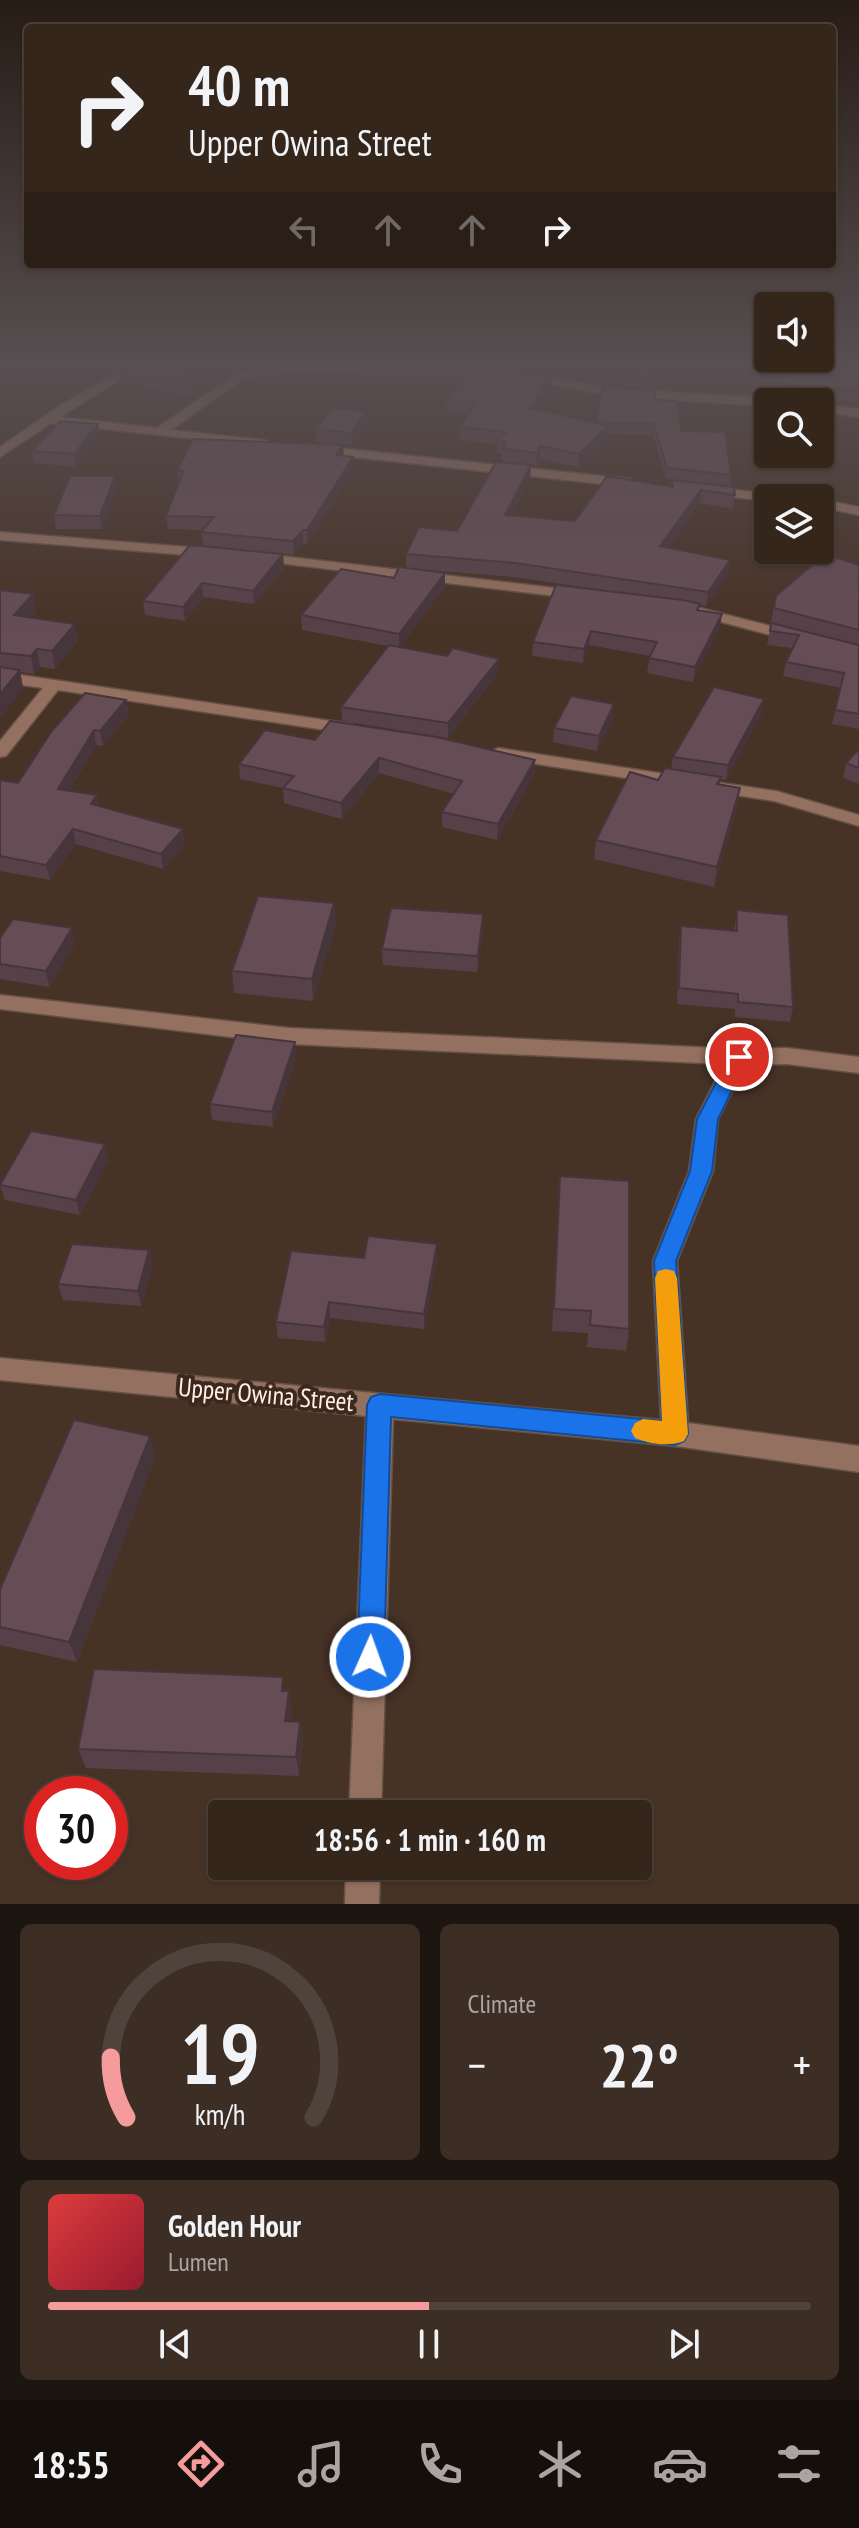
<!DOCTYPE html>
<meta charset="utf-8">
<style>
:root{--surface:#35261c;--page:#3d2e25;--text:#f1f3f6;--muted:#aaa5a3;--line:#4f433b;--accent:#f59b9b}
body{margin:0;font-family:"PT Sans Narrow",sans-serif;background:var(--page);color:var(--text);height:100vh;display:flex;flex-direction:column;font-size:30px;white-space:nowrap}
*{box-sizing:border-box;margin:0}
p{font-size:26px;color:var(--muted)}
.icon{flex:none;width:44px;height:44px;fill:none;stroke:currentColor;stroke-width:2;stroke-linecap:round;stroke-linejoin:round}
.map{position:relative;height:1904px;overflow:hidden}
.panel{display:flex;flex-direction:column;gap:20px;padding:20px;background:#1d150f;flex:1}
.panel>*{flex:none}
.banner{position:absolute;left:24px;top:24px;width:812px;height:244px;border-radius:8px;box-shadow:0 2px 6px #0004,0 0 0 2px var(--line);background:#35261c;color:var(--text);overflow:hidden}
.buttons{position:absolute;left:754px;top:292px;display:grid;gap:16px}
.buttons a{display:grid;place-items:center;width:80px;height:80px;border-radius:8px;background:var(--surface);box-shadow:0 2px 6px #0004,0 0 0 2px var(--line);font-size:40px}
.speed{position:absolute;left:24px;top:1776px;display:flex;gap:16px;font-size:40px;font-weight:700;text-align:center}
.speed>*{display:grid;place-content:center;width:104px;height:104px;border-radius:50%;background:var(--surface);box-shadow:0 2px 6px #0004,0 0 0 2px var(--line);line-height:1}
.speed .limit{border:12px solid #d22;background:#fff;color:#111}
.pin{position:absolute;display:grid;place-items:center;width:68px;height:68px;color:#fff;margin:-34px;border:4px solid #fff;border-radius:50%;box-shadow:0 2px 8px #0007}
.me{position:absolute;width:88px;margin:-44px;rotate:2deg;stroke-linejoin:round;filter:drop-shadow(0 0 6px #0008)}
.turn{display:flex;align-items:center;gap:28px;height:168px;padding:0 32px;font-size:36px}
.turn .icon{width:104px;height:104px;stroke-width:2.5}
.turn b{display:block;font-size:56px;line-height:68px}
.lanes{display:flex;align-items:center;height:76px;padding:0 32px;background:#0003;justify-content:center;gap:40px;direction:ltr}
.lanes .off{opacity:.35}
.big{font-size:60px;font-weight:700;line-height:1.1}
.panel .card{flex:1;display:flex;flex-direction:column;justify-content:center;gap:12px;min-width:0;padding:0 28px;border-radius:12px;background:var(--page)}
.panel .dial{align-items:center;gap:0}
.dial svg{height:208px;overflow:visible;fill:none;stroke:var(--line);stroke-width:7;stroke-linecap:round;text-anchor:middle}
.dial text{fill:var(--text);stroke:none}
.song{display:flex;align-items:center;gap:24px}
.cover{width:96px;height:96px;border-radius:12px;background:linear-gradient(135deg,hsl(0 70% 55%),hsl(350 70% 35%))}
.played{height:8px;border-radius:4px;background:linear-gradient(90deg,var(--accent) 50%,var(--line) 50%)}
.keys{display:flex;justify-content:space-around;direction:ltr}
.heat{display:flex;justify-content:space-between;align-items:center;font-size:44px;direction:ltr}
.panel .tiles{flex:1;display:grid;gap:20px;grid-template-columns:1fr 1fr}
.card:last-child{grid-column:span 2}
.trip{position:absolute;left:208px;top:1800px;width:444px;height:80px;border-radius:8px;background:var(--surface);box-shadow:0 2px 6px #0004,0 0 0 2px var(--line);font-weight:700;line-height:80px;text-align:center}
.tab-bar{display:flex;height:128px;justify-content:space-around;align-items:center;background:#150f0b;color:var(--muted)}
.tab-bar .icon{width:56px;height:56px}
.tab-bar .active{color:var(--accent)}
.tab-bar b{font-size:36px;color:var(--text)}
.map>svg:first-child{display:block}
.lines{fill:none;stroke-linecap:round;stroke-linejoin:round}
.minor-casing{stroke:#645045;stroke-width:3}
.minor{fill:#93705f;fill-rule:evenodd}
.wall{fill:#574149}
.shaded-wall{fill:#47353c}
.building{fill:#654c55;stroke:#47353c;stroke-width:2}
.route{fill:#1a73e8;stroke:#114b97;stroke-width:2}
.slow{fill:#f59e0b}
.labels{text-anchor:middle;dominant-baseline:central;stroke-width:8;stroke-linejoin:round;paint-order:stroke}
.near-street-label{font-size:26px;fill:#fff0e9;stroke:#3c281c}
</style>
<div class="map">
<svg width="859" height="1904" viewBox="0 0 859 1904">
<rect width="100%" height="100%" fill="#473226"/>
<g class="lines">
<g class="minor-casing">
<g id="minor">
<polygon points="123,364 134,364 125,377 60,417 157,428 237,373 288,365 461,367 509,371 621,389 768,398 774,402 768,402 768,406 621,397 509,377 461,373 288,371 244,378 171,430 264,440 268,441 268,447 51,423 0,457 0,447 59,406 117,373"/>
<polygon points="820,404 859,409 859,417 820,412"/>
<polygon points="319,446 630,479 637,483 630,487 315,453 313,450"/>
<polygon points="709,487 773,494 780,498 768,498 768,501 704,494 704,488"/>
<polygon points="820,499 859,507 859,515 820,507"/>
<polygon points="0,532 212,549 219,553 212,557 0,540"/>
<polygon points="256,553 581,591 588,595 581,599 251,560 249,557"/>
<polygon points="696,607 798,633 801,636 793,641 691,614 691,608"/>
<polygon points="0,672 352,724 360,729 352,734 58,690 6,756 0,757 0,741 43,688 0,682"/>
<polygon points="498,748 684,777 693,782 684,787 492,757 489,753"/>
<polygon points="715,782 776,791 859,815 859,826 774,801 709,791 706,787 709,783"/>
<polygon points="0,995 289,1028 739,1049 787,1048 859,1057 859,1073 787,1064 745,1065 718,1119 713,1171 677,1261 688,1423 859,1446 859,1472 675,1446 393,1419 381,1814 349,1814 366,1416 0,1380 0,1358 661,1420 653,1261 689,1171 696,1119 724,1064 289,1044 0,1009"/>
<polygon points="346,1866 380,1866 379,1904 345,1904"/>
</g>
</g>
<use href="#minor" class="minor"/>
</g>
<g class="wall">
<polygon points="188,364 189,395 121,383 120,373"/>
<polygon points="483,364 568,364 560,376 484,366"/>
<polygon points="750,364 859,364 859,402 751,394"/>
<polygon points="605,371 651,376 650,388 604,383"/>
<polygon points="552,376 552,388 537,410 596,423 603,386 656,400 681,431 731,475 730,486 666,479 653,435 607,434 607,439 578,467 540,459 536,465 502,462 502,454 497,453 497,444 460,440 460,427 469,414 447,411 447,399"/>
<polygon points="365,412 366,424 352,445 317,442 316,429"/>
<polygon points="99,436 76,467 34,463 32,451"/>
<polygon points="343,445 343,456 353,457 353,470 307,544 303,543 294,555 203,545 201,532 203,530 168,529 166,516 178,484 177,471"/>
<polygon points="531,465 530,478 511,516 575,521 670,486 671,480 735,495 733,509 699,503 668,548 730,560 728,573 706,606 700,605 699,610 720,628 693,682 647,673 650,656 589,645 583,663 532,656 533,642 617,592 514,577 406,568 406,554 457,531"/>
<polygon points="115,476 116,489 102,529 56,529 54,515"/>
<polygon points="283,554 284,568 254,604 203,597 185,621 145,615 143,601"/>
<polygon points="859,565 859,645 771,622 776,596"/>
<polygon points="445,573 445,586 400,647 447,656 499,659 498,673 448,738 342,721 341,707 388,646 302,630 301,615 394,578"/>
<polygon points="0,590 33,594 36,611 31,618 78,641 55,669 40,667 34,674 20,672 23,688 0,718"/>
<polygon points="771,623 859,645 859,729 832,724 841,688 783,676 786,662 792,648 767,645"/>
<polygon points="126,700 129,714 103,746 96,745 69,791 97,795 99,806 185,844 163,869 76,844 50,880 0,871 0,780 18,783"/>
<polygon points="762,713 726,780 720,779 720,784 740,788 737,807 714,887 594,859 596,840 658,780 671,769 673,757"/>
<polygon points="613,719 597,751 553,742 554,728"/>
<polygon points="315,740 535,760 534,775 497,840 442,827 442,812 454,794 379,773 342,819 284,803 283,788 240,779 239,764"/>
<polygon points="859,749 859,784 843,778 846,763"/>
<polygon points="334,903 336,925 313,1001 234,993 232,971"/>
<polygon points="737,910 793,1007 790,1022 735,1017 735,1009 677,1004 679,942 681,926 734,931"/>
<polygon points="483,930 477,972 383,965 382,949"/>
<polygon points="0,938 75,943 49,987 0,979"/>
<polygon points="296,1058 273,1127 212,1120 210,1104"/>
<polygon points="109,1160 80,1215 5,1200 0,1185"/>
<polygon points="560,1176 629,1329 626,1351 587,1347 588,1333 552,1331"/>
<polygon points="437,1244 437,1260 424,1329 330,1318 325,1342 278,1338 276,1322 364,1258"/>
<polygon points="149,1250 152,1266 141,1306 63,1300 58,1284"/>
<polygon points="150,1436 155,1457 77,1662 0,1645 0,1589"/>
<polygon points="285,1691 289,1691 292,1710 290,1721 300,1722 303,1741 299,1776 86,1768 78,1749"/>
</g>
<g class="shaded-wall">
<polygon points="560,364 568,364 560,376"/>
<polygon points="552,376 552,388 529,421 530,408"/>
<polygon points="365,412 366,424 352,445 351,433"/>
<polygon points="98,424 99,436 76,467 74,454"/>
<polygon points="608,426 607,439 578,467 579,454"/>
<polygon points="343,445 344,458 336,455"/>
<polygon points="540,446 540,459 536,465 537,453"/>
<polygon points="353,457 353,470 307,544 307,530"/>
<polygon points="531,465 530,478 505,528 505,515"/>
<polygon points="115,476 116,489 102,529 100,516"/>
<polygon points="701,490 699,503 659,560 660,546"/>
<polygon points="303,530 303,543 294,555 293,541"/>
<polygon points="283,554 284,568 254,604 253,591"/>
<polygon points="730,560 728,573 706,606 708,592"/>
<polygon points="445,573 445,586 399,648 399,634"/>
<polygon points="202,583 203,597 185,621 183,607"/>
<polygon points="33,594 36,611 17,633 14,615"/>
<polygon points="722,614 720,628 693,682 695,667"/>
<polygon points="75,624 78,641 55,669 52,651"/>
<polygon points="591,631 589,645 583,663 584,649"/>
<polygon points="37,649 40,667 34,674 31,656"/>
<polygon points="499,659 498,673 448,738 448,723"/>
<polygon points="20,670 23,688 0,718 0,694"/>
<polygon points="764,699 762,713 726,780 728,765"/>
<polygon points="126,700 129,714 103,746 100,731"/>
<polygon points="614,704 613,719 597,751 599,736"/>
<polygon points="94,730 96,745 61,804 58,789"/>
<polygon points="379,758 379,773 342,819 341,803"/>
<polygon points="535,760 534,775 497,840 498,824"/>
<polygon points="740,788 737,807 714,887 717,867"/>
<polygon points="97,795 100,810 91,804"/>
<polygon points="73,829 76,844 50,880 46,865"/>
<polygon points="183,829 185,844 163,869 161,854"/>
<polygon points="334,903 336,925 313,1001 312,979"/>
<polygon points="483,914 483,930 477,972 478,956"/>
<polygon points="72,928 75,943 49,987 46,971"/>
<polygon points="295,1042 296,1058 273,1127 272,1112"/>
<polygon points="105,1144 109,1160 80,1215 76,1200"/>
<polygon points="437,1244 437,1260 424,1329 424,1314"/>
<polygon points="149,1250 152,1266 141,1306 138,1291"/>
<polygon points="329,1302 330,1318 325,1342 324,1327"/>
<polygon points="150,1436 155,1457 77,1662 69,1642"/>
<polygon points="289,1691 292,1710 288,1740 285,1721"/>
<polygon points="300,1722 303,1741 299,1776 296,1757"/>
</g>
<g class="building">
<polygon points="128,364 187,364 188,384 120,373"/>
<polygon points="607,364 648,364 651,376 605,371"/>
<polygon points="752,364 859,364 859,390 752,382"/>
<polygon points="475,365 552,376 530,408 608,426 579,454 540,446 537,453 503,449 506,442 497,440 506,432 460,427 476,402 447,399"/>
<polygon points="603,386 654,391 656,400 677,401 681,431 725,432 731,475 667,468 654,424 596,422"/>
<polygon points="331,408 365,412 351,433 316,429"/>
<polygon points="60,421 98,424 74,454 32,451"/>
<polygon points="193,439 343,445 336,455 353,457 307,530 303,530 293,541 201,532 214,517 166,516 183,471 177,471"/>
<polygon points="496,462 531,465 505,515 575,521 607,476 673,487 671,480 734,487 735,495 701,490 660,546 730,560 708,592 515,563 406,554 419,527 457,531"/>
<polygon points="70,476 115,476 100,516 54,515"/>
<polygon points="190,545 283,554 253,591 202,583 183,607 143,601"/>
<polygon points="825,554 859,565 859,630 774,608 776,596"/>
<polygon points="399,567 445,573 399,634 301,615 341,569 394,578"/>
<polygon points="556,585 683,600 700,604 697,610 722,614 695,667 649,658 657,642 591,631 584,649 533,642"/>
<polygon points="0,590 33,594 14,615 75,624 52,651 37,649 31,656 0,653"/>
<polygon points="771,623 859,645 859,714 835,710 844,673 786,662 799,635 770,631"/>
<polygon points="389,645 447,656 453,648 499,659 448,723 341,707"/>
<polygon points="0,667 20,670 0,694"/>
<polygon points="714,687 764,699 728,765 673,757"/>
<polygon points="85,693 126,700 100,731 94,730 58,789 97,795 91,804 183,829 161,854 73,829 46,865 0,856 0,780 18,783 51,732"/>
<polygon points="571,696 614,704 599,736 554,728"/>
<polygon points="330,721 436,737 535,760 498,824 442,812 462,781 379,758 341,803 283,788 294,776 239,764 265,730 315,740"/>
<polygon points="859,749 859,768 846,763"/>
<polygon points="665,768 721,777 717,784 740,788 717,867 596,840 630,772 658,780"/>
<polygon points="258,896 334,903 312,979 232,971"/>
<polygon points="391,908 483,914 478,956 382,949"/>
<polygon points="737,910 788,915 793,1007 738,1002 738,994 679,988 681,926 737,931"/>
<polygon points="13,919 72,928 46,971 0,964 0,938"/>
<polygon points="236,1035 295,1042 272,1112 210,1104"/>
<polygon points="31,1131 105,1144 76,1200 0,1185"/>
<polygon points="560,1176 629,1181 629,1329 590,1325 591,1311 554,1309"/>
<polygon points="368,1236 437,1244 424,1314 329,1302 324,1327 276,1322 291,1251 364,1258"/>
<polygon points="72,1244 149,1250 138,1291 58,1284"/>
<polygon points="74,1420 150,1436 69,1642 0,1627 0,1589"/>
<polygon points="94,1669 283,1677 282,1691 289,1691 285,1721 300,1722 296,1757 78,1749"/>
</g>
<linearGradient id="sky" x2="0" y2="1"><stop stop-color="#271c15"/><stop offset="0.58" stop-color="#584f52"/><stop offset="1" stop-color="#584f52" stop-opacity="0"/></linearGradient>
<rect width="859" height="630" fill="url(#sky)"/>
<polygon class="route" points="739,1050 748,1057 718,1119 712,1171 676,1261 688,1434 684,1441 675,1445 391,1417 384,1657 380,1666 370,1670 361,1666 357,1657 367,1405 371,1397 380,1394 662,1421 654,1261 690,1171 697,1119 732,1052"/>
<path class="slow" d="M666 1269 674 1271 677 1278 688 1434 684 1441C669 1447 649 1444 635 1438L631 1431 635 1423 643 1419 662 1421 655 1278 658 1271Z"/>
<g class="labels">
<g class="near-street-label">
<text transform="translate(266 1394) rotate(5)">Upper Owina Street</text>
</g>
</g>
</svg>
<div class="buttons">
<a><svg class="icon" aria-label="sound" viewBox="0 0 24 24"><path d="M4 9h4l5-4v14l-5-4H4zM17 9q2 3 0 6"/></svg></a>
<a><svg class="icon" aria-label="search" viewBox="0 0 24 24"><circle cx="10" cy="10" r="6"/><path d="M15 15l6 6"/></svg></a>
<a><svg class="icon" aria-label="layers" viewBox="0 0 24 24"><path d="M12 4l9 5-9 5-9-5zM3 14l9 5 9-5"/></svg></a>
</div>
<div class="speed"><div class="limit">30</div></div>
<div class="pin" style="left:739px;top:1057px;background:#d93025"><svg class="icon" aria-label="arrive" viewBox="0 0 24 24"><path d="M6 21V4h12l-3 4 3 4H6"/></svg></div>
<svg class="me" style="left:370px;top:1657px" viewBox="-20 -20 40 40"><circle r="17" fill="#1a73e8" stroke="#fff" stroke-width="3"/><path d="M0-11L8 9 0 5-8 9z" fill="#fff"/></svg>
<div class="trip">18:56 · 1 min · 160 m</div>
<div class="banner">
<div class="turn"><svg class="icon" aria-label="right" viewBox="0 0 24 24"><path d="M7 20v-9h11M14 6l5 5-5 5"/></svg><div><b>40 m</b>Upper Owina Street</div></div>
<div class="lanes"><svg class="icon off" aria-label="left" viewBox="0 0 24 24"><path d="M17 20v-9H6M10 6l-5 5 5 5"/></svg><svg class="icon off" aria-label="ahead" viewBox="0 0 24 24"><path d="M12 20V5M6 11l6-6 6 6"/></svg><svg class="icon off" aria-label="ahead" viewBox="0 0 24 24"><path d="M12 20V5M6 11l6-6 6 6"/></svg><svg class="icon" aria-label="right" viewBox="0 0 24 24"><path d="M7 20v-9h11M14 6l5 5-5 5"/></svg></div>
</div>
</div>
<section class="panel">
<div class="tiles">
<div class="card dial"><svg viewBox="0 0 100 80">
<path d="M14 69A42 42 0 1 1 86 69"/>
<path d="M14 69A42 42 0 0 1 8 46" stroke="#f59b9b"/>
<text x="50" y="56" font-size="32" font-weight="700">19</text>
<text x="50" y="72" font-size="11">km/h</text>
</svg></div>
<div class="card"><p>Climate</p>
<div class="heat"><a>−</a><b class="big">22°</b><a>+</a></div>
</div>
<div class="card">
<div class="song"><i class="cover"></i><div><b>Golden Hour</b><p>Lumen</p></div></div>
<div class="played"></div>
<div class="keys"><svg class="icon" aria-label="previous" viewBox="0 0 24 24"><path d="M18 5L8 12l10 7zM5 5v14"/></svg><svg class="icon" aria-label="pause" viewBox="0 0 24 24"><path d="M8 5v14M16 5v14"/></svg><svg class="icon" aria-label="next" viewBox="0 0 24 24"><path d="M6 5l10 7-10 7zM19 5v14"/></svg></div>
</div>
</div>
</section>
<nav class="tab-bar">
<b>18:55</b>
<svg class="icon active" aria-label="directions" viewBox="0 0 24 24"><path d="M12 3l9 9-9 9-9-9zM9 14v-3h6M13 9l2 2-2 2"/></svg>
<svg class="icon" aria-label="music" viewBox="0 0 24 24"><path d="M9 18V5l10-2v13"/><circle cx="6" cy="18" r="3"/><circle cx="16" cy="16" r="3"/></svg>
<svg class="icon" aria-label="phone" viewBox="0 0 24 24"><path d="M5 4h4l2 5-3 2q2 4 5 5l2-3 5 2v4C11 20 4 13 5 4z"/></svg>
<svg class="icon" aria-label="climate" viewBox="0 0 24 24"><path d="M12 3v18M4 7l16 10M4 17L20 7"/></svg>
<svg class="icon" aria-label="car" viewBox="0 0 24 24"><path d="M5 17H2v-5l4-1 3-4h7l3 4 3 1v5h-3M9 17h6M6 11h13"/><circle cx="7" cy="17" r="2"/><circle cx="17" cy="17" r="2"/></svg>
<svg class="icon" aria-label="filters" viewBox="0 0 24 24"><path d="M4 7h16M4 17h16"/><circle cx="9" cy="7" r="2"/><circle cx="15" cy="17" r="2"/></svg>
</nav>
